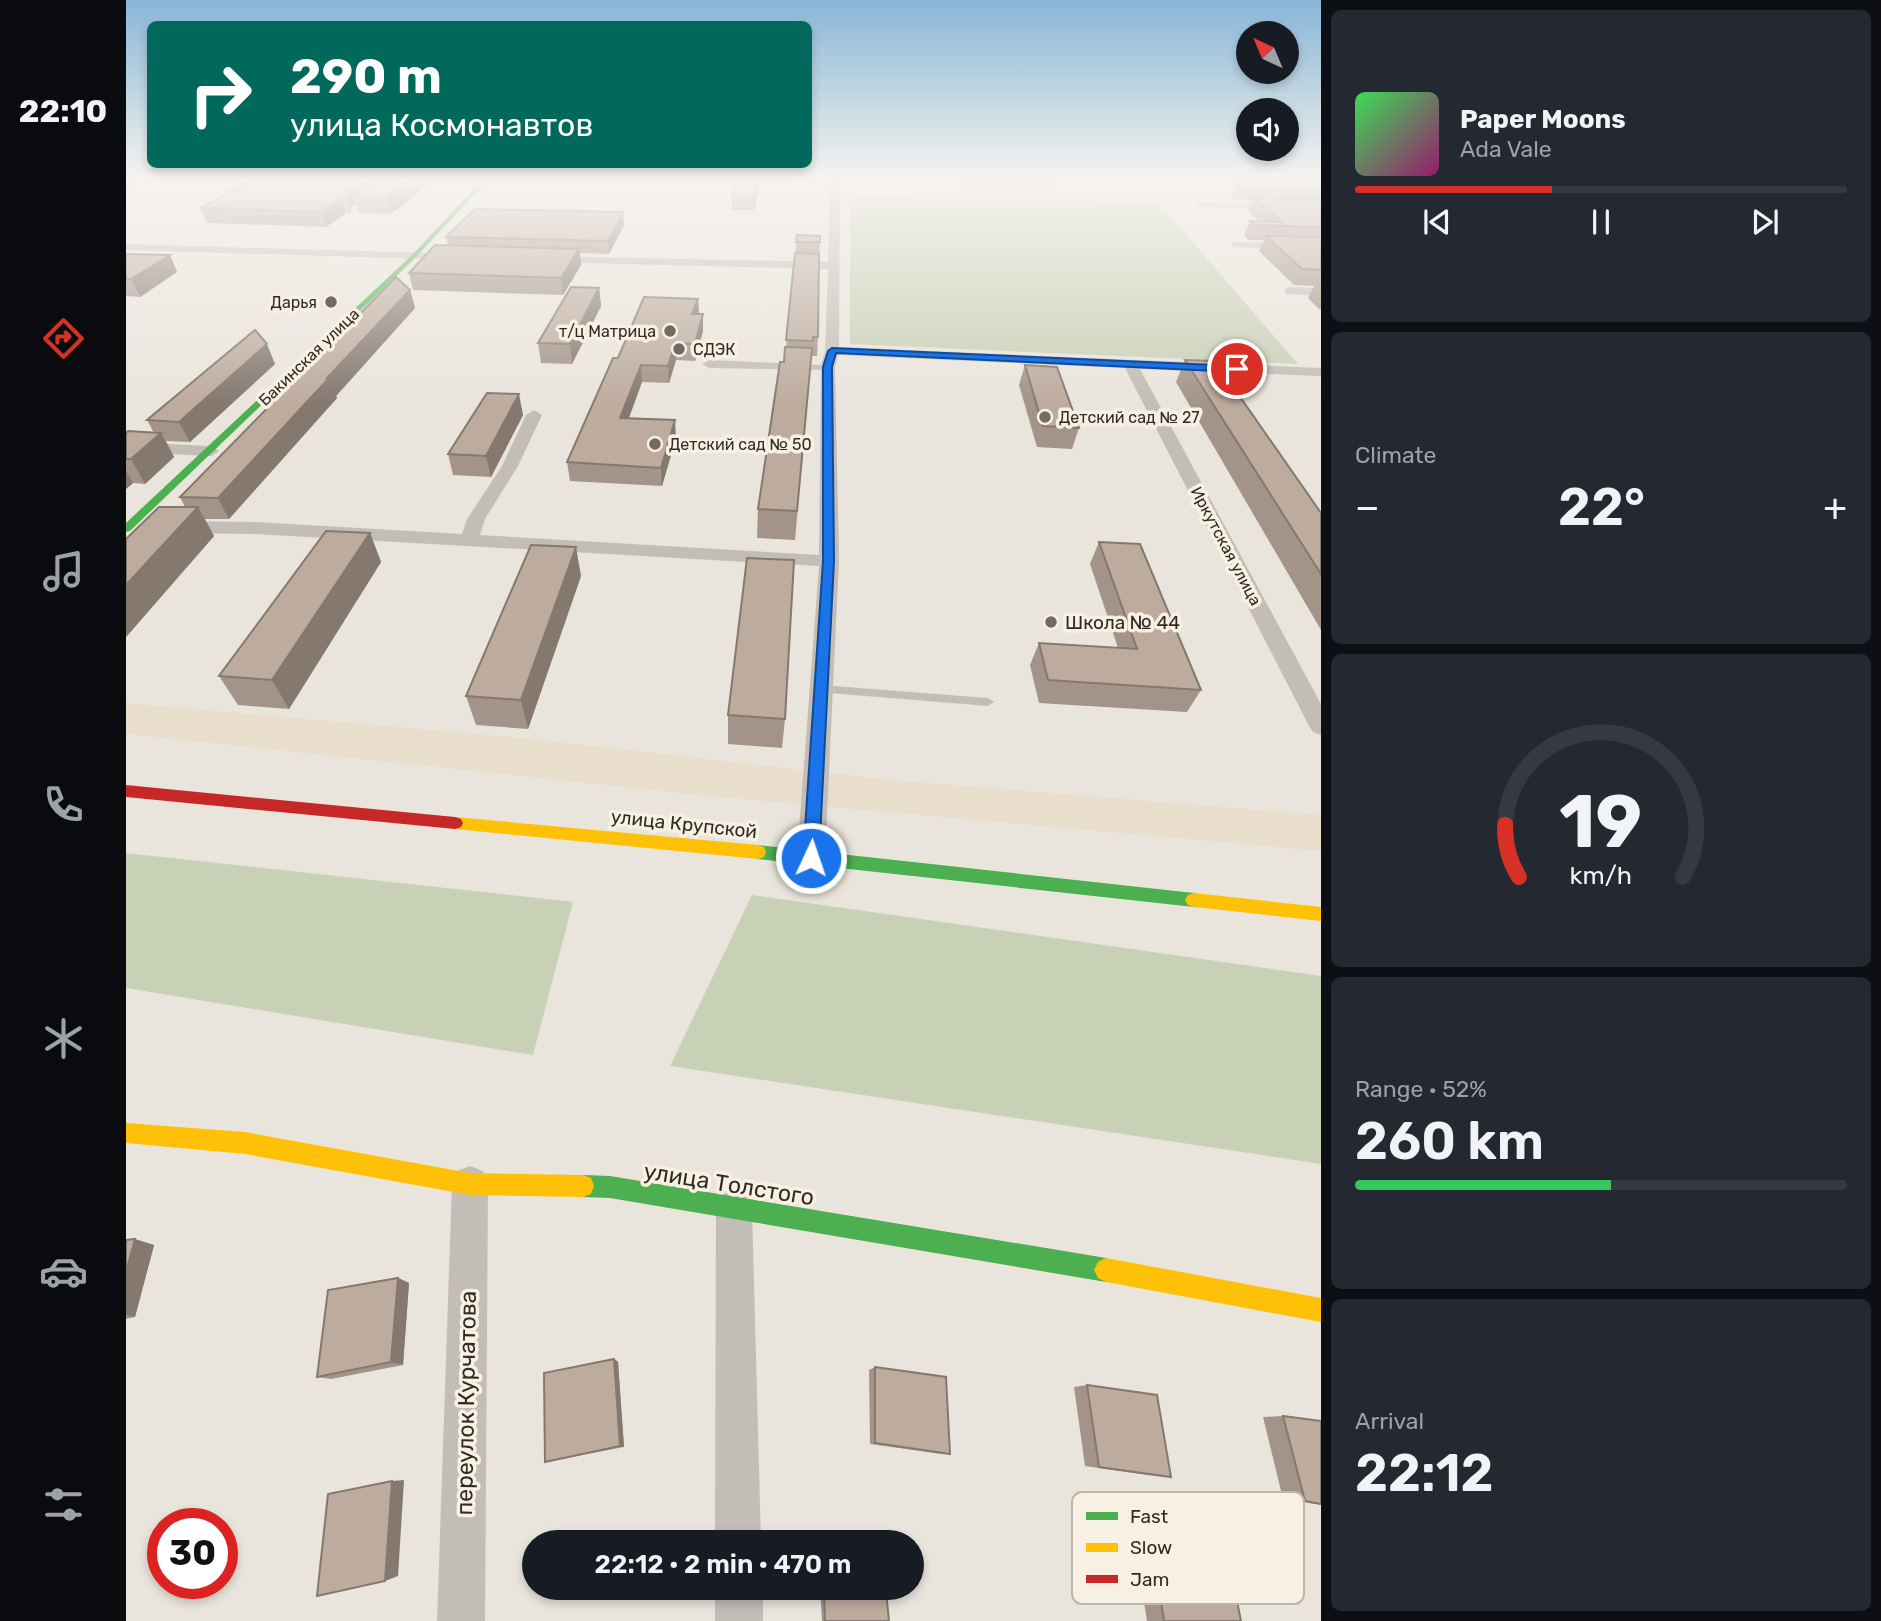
<!DOCTYPE html>
<meta charset="utf-8">
<style>
:root{--surface:#171b24;--page:#242831;--text:#f1f3f6;--muted:#9ea1a6;--line:#363941;--accent:#d93025}
body{margin:0;font-family:Rubik,sans-serif;background:var(--page);color:var(--text);height:100vh;display:flex;flex-direction:column;font-size:26px;white-space:nowrap}
*{box-sizing:border-box;margin:0}
p{font-size:23px;color:var(--muted)}
.icon{flex:none;width:38px;height:38px;fill:none;stroke:currentColor;stroke-width:2;stroke-linecap:round;stroke-linejoin:round}
.map{position:relative;flex:1;overflow:hidden}
.side{display:flex;flex-direction:column;gap:10px;padding:10px;background:#0d0f14;width:560px}
.side>*{flex:none}
.banner{position:absolute;left:21px;top:21px;width:665px;height:147px;border-radius:10px;box-shadow:0 4px 10px #0003;background:#00695c;color:#fff;overflow:hidden}
.needle{width:46px;rotate:316deg}
.controls{position:absolute;left:1110px;top:21px;display:grid;gap:14px}
.controls a{display:grid;place-items:center;width:63px;height:63px;border-radius:50%;background:var(--surface);box-shadow:0 4px 10px #0003;font-size:35px}
.speed{position:absolute;left:21px;top:1508px;display:flex;gap:14px;font-size:35px;font-weight:700;text-align:center}
.speed>*{display:grid;place-content:center;width:91px;height:91px;border-radius:50%;background:var(--surface);box-shadow:0 4px 10px #0003;line-height:1}
.speed .limit{border:10px solid #d22;background:#fff;color:#111}
.pin{position:absolute;display:grid;place-items:center;width:60px;height:60px;color:#fff;margin:-30px;border:4px solid #fff;border-radius:50%;box-shadow:0 2px 7px #0007}
.me{position:absolute;width:77px;margin:-38px;rotate:3deg;stroke-linejoin:round;filter:drop-shadow(0 0 5px #0008)}
.turn{display:flex;align-items:center;gap:24px;height:147px;padding:0 28px;font-size:32px}
.turn .icon{width:91px;height:91px;stroke-width:2.5}
.turn b{display:block;font-size:49px;line-height:60px}
.big{font-size:52px;font-weight:600;line-height:1.1}
.side .card{flex:1;display:flex;flex-direction:column;justify-content:center;gap:10px;min-width:0;padding:0 24px;border-radius:10px;background:var(--page)}
.side .dial{align-items:center;gap:0}
.dial svg{height:182px;overflow:visible;fill:none;stroke:var(--line);stroke-width:7;stroke-linecap:round;text-anchor:middle}
.dial text{fill:var(--text);stroke:none}
.song{display:flex;align-items:center;gap:21px}
.cover{width:84px;height:84px;border-radius:10px;background:linear-gradient(135deg,hsl(130 70% 55%),hsl(320 70% 35%))}
.played{height:7px;border-radius:4px;background:linear-gradient(90deg,var(--accent) 40%,var(--line) 40%)}
.keys{display:flex;justify-content:space-around;direction:ltr}
.heat{display:flex;justify-content:space-between;align-items:center;font-size:38px;direction:ltr}
.charge{height:10px;border-radius:5px;background:linear-gradient(90deg,#34c759 52%,var(--line) 0)}
.trip{position:absolute;left:396px;top:1530px;width:402px;height:70px;border-radius:35px;background:var(--surface);box-shadow:0 4px 10px #0003;font-weight:600;line-height:70px;text-align:center}
main{display:flex;flex:1;min-height:0}
.dock{display:flex;flex-direction:column;width:126px;justify-content:space-around;align-items:center;background:#090b0e;color:var(--muted)}
.dock .icon{width:49px;height:49px}
.dock .on{color:var(--accent)}
.dock b{font-size:32px;color:var(--text)}
.map>svg:first-child{display:block}
.green{fill:#c8d0b6}
.plaza{fill:#e9decb}
.lines{fill:none;stroke-linecap:round;stroke-linejoin:round}
.lane{fill:#c2bdb6;fill-rule:evenodd}
.street{fill:#c2bdb6;fill-rule:evenodd}
.fast{fill:#4caf50;fill-rule:evenodd}
.slow{fill:#ffc107;fill-rule:evenodd}
.jam{fill:#c62828;fill-rule:evenodd}
.wall{fill:#a39388}
.shaded-wall{fill:#84786f}
.building{fill:#bdab9e;stroke:#84786f;stroke-width:2}
.route{fill:#1a73e8;stroke:#114b97;stroke-width:2}
.poi-dot{fill:#726b65;stroke:#f8f0e2;stroke-width:2.5}
.labels{text-anchor:middle;dominant-baseline:central;stroke-width:7;stroke-linejoin:round;paint-order:stroke}
.far-poi-label{font-size:16px;fill:#322a25;stroke:#f8f0e2;text-anchor:start}
.far-street-label{font-size:16px;fill:#322a25;stroke:#f8f0e2}
.poi-label{font-size:19px;fill:#322a25;stroke:#f8f0e2;text-anchor:start}
.street-label{font-size:19px;fill:#322a25;stroke:#f8f0e2}
.near-street-label{font-size:23px;fill:#322a25;stroke:#f8f0e2}
.key{fill:#f8f0e2;stroke:#bdb5a9;stroke-width:2}
.key-label{font-size:19px;fill:#322a25}
</style>
<main>
<nav class="dock">
<b>22:10</b>
<svg class="icon on" aria-label="directions" viewBox="0 0 24 24"><path d="M12 3l9 9-9 9-9-9zM9 14v-3h6M13 9l2 2-2 2"/></svg>
<svg class="icon" aria-label="music" viewBox="0 0 24 24"><path d="M9 18V5l10-2v13"/><circle cx="6" cy="18" r="3"/><circle cx="16" cy="16" r="3"/></svg>
<svg class="icon" aria-label="phone" viewBox="0 0 24 24"><path d="M5 4h4l2 5-3 2q2 4 5 5l2-3 5 2v4C11 20 4 13 5 4z"/></svg>
<svg class="icon" aria-label="climate" viewBox="0 0 24 24"><path d="M12 3v18M4 7l16 10M4 17L20 7"/></svg>
<svg class="icon" aria-label="car" viewBox="0 0 24 24"><path d="M5 17H2v-5l4-1 3-4h7l3 4 3 1v5h-3M9 17h6M6 11h13"/><circle cx="7" cy="17" r="2"/><circle cx="17" cy="17" r="2"/></svg>
<svg class="icon" aria-label="filters" viewBox="0 0 24 24"><path d="M4 7h16M4 17h16"/><circle cx="9" cy="7" r="2"/><circle cx="15" cy="17" r="2"/></svg>
</nav>
<div class="map">
<svg width="1195" height="1621" viewBox="0 0 1195 1621">
<rect width="100%" height="100%" fill="#eae5dc"/>
<g class="green">
<polygon points="724,196 1033,203 1172,364 724,344"/>
<polygon points="0,853 447,902 407,1055 0,988"/>
<polygon points="626,895 1195,976 1195,1164 544,1066"/>
</g>
<polygon class="plaza" points="0,703 406,739 765,780 1195,815 1195,851 592,797 0,734"/>
<g class="lines">
<g class="lane">
<polygon points="320,178 458,182 460,183 284,179"/>
<polygon points="695,685 862,698 868,702 862,706 691,692 689,689"/>
</g>
<g class="street">
<polygon points="9,178 21,178 0,190 0,183"/>
<polygon points="704,178 714,178 713,347 1195,368 1195,376 1014,369 1195,704 1195,735 1187,732 1183,726 999,368 712,355 709,367 713,561 699,857 695,865 685,868 675,865 671,857 693,566 129,534 47,533 38,527 47,521 129,522 336,534 341,519 376,466 400,415 408,410 416,415 392,466 359,519 354,535 693,555 695,370 583,368 576,364 583,360 695,365 699,351 702,269 418,262 412,259 418,256 702,262"/>
<polygon points="1075,202 1195,205 1195,211 1071,207 1071,203"/>
<polygon points="1110,242 1195,244 1195,250 1106,247 1106,243"/>
<polygon points="0,244 334,254 340,257 334,260 0,250"/>
<polygon points="1163,287 1195,288 1195,296 1159,294 1159,288"/>
<polygon points="0,442 85,446 93,451 85,456 0,452"/>
<polygon points="344,1166 357,1171 362,1184 359,1621 311,1621 326,1184 331,1171"/>
<polygon points="608,1190 621,1195 626,1208 635,1542 589,1542 590,1208 595,1195"/>
<rect x="589" y="1587" width="48" height="34"/>
</g>
<g class="fast">
<polygon points="358,178 364,178 290,257 4,531 0,532 0,523 286,255"/>
<polygon points="632,845 1068,893 1074,895 1077,900 1074,905 1068,907 632,859 626,857 624,852 626,847"/>
<polygon points="457,1175 484,1176 980,1258 988,1262 992,1270 988,1278 980,1282 484,1198 457,1197 449,1194 446,1186 449,1178"/>
</g>
<g class="slow">
<polygon points="329,817 632,845 638,847 640,852 638,857 632,859 329,829 323,827 321,823 323,819"/>
<polygon points="1068,893 1195,907 1195,921 1068,907 1062,905 1059,900 1062,895"/>
<polygon points="0,1123 119,1132 344,1173 457,1175 465,1178 468,1186 465,1194 457,1197 344,1195 119,1154 0,1143"/>
<polygon points="980,1258 1195,1298 1195,1322 980,1282 972,1278 968,1270 972,1262"/>
</g>
<polygon class="jam" points="0,785 329,817 335,819 337,823 335,827 329,829 0,797"/>
</g>
<g class="wall">
<polygon points="611,178 635,178 628,210 606,210 606,196"/>
<polygon points="831,178 926,178 923,189 833,186"/>
<polygon points="1188,178 1195,178 1195,309 1193,309 1182,298 1188,286 1168,285 1133,251 1138,240 1122,240 1118,235 1124,221 1133,221 1122,211 1126,201 1110,200 1105,196 1111,183 1185,183"/>
<polygon points="303,183 279,204 264,214 233,213 230,204 225,207 225,213 220,213 200,227 81,223 75,208"/>
<polygon points="498,225 483,254 454,253 455,265 437,295 287,290 283,273 322,245 320,237"/>
<polygon points="671,235 694,236 692,337 691,356 686,356 685,360 669,540 631,538 632,509 660,347"/>
<polygon points="0,254 44,255 51,272 14,297 0,296"/>
<polygon points="473,288 475,306 446,364 415,363 412,343"/>
<polygon points="284,290 289,308 210,396 211,398 103,519 79,519 88,536 0,637 0,539 59,507 54,497"/>
<polygon points="572,299 573,314 577,331 569,361 550,360 543,383 516,382 503,418 550,438 536,486 444,481 441,462 492,358"/>
<polygon points="1059,360 1195,513 1195,630 1050,382"/>
<polygon points="149,364 64,442 40,441 48,457 19,484 7,483 0,489 0,433 28,433 21,420"/>
<polygon points="899,365 953,428 946,449 911,447 893,385"/>
<polygon points="397,415 365,477 327,475 322,454"/>
<polygon points="244,533 255,562 163,709 112,705 93,676"/>
<polygon points="973,542 1075,690 1061,712 913,703 904,665 913,643 992,648 964,564"/>
<polygon points="455,576 402,729 350,725 340,696"/>
<polygon points="602,715 659,719 656,748 602,744"/>
<polygon points="0,1240 28,1245 9,1317 0,1319"/>
<polygon points="272,1278 283,1283 277,1365 205,1379 191,1377"/>
<polygon points="488,1359 492,1362 498,1447 419,1462"/>
<polygon points="749,1367 824,1454 816,1454 744,1444 743,1370"/>
<polygon points="961,1385 1045,1477 1029,1476 959,1466 948,1387"/>
<polygon points="1157,1416 1195,1421 1195,1505 1157,1499 1137,1417"/>
<polygon points="1006,1522 1079,1533 1115,1621 1021,1621"/>
<polygon points="694,1587 757,1587 760,1591 763,1621 696,1621"/>
</g>
<g class="shaded-wall">
<polygon points="241,178 258,178 228,197 230,204 225,207 225,213 221,198 221,193"/>
<polygon points="287,178 302,178 303,183 279,204 264,214 260,198"/>
<polygon points="633,178 635,178 628,210 628,197"/>
<polygon points="215,198 220,213 200,227 196,212"/>
<polygon points="497,212 498,225 483,254 482,241"/>
<polygon points="453,249 455,265 437,295 435,278"/>
<polygon points="44,255 51,272 14,297 5,279"/>
<polygon points="473,288 475,306 446,364 444,344"/>
<polygon points="284,290 289,308 210,396 211,398 103,519 92,498 201,378"/>
<polygon points="572,299 573,315 566,314"/>
<polygon points="577,314 577,331 569,361 569,344"/>
<polygon points="549,343 550,360 543,383 542,366"/>
<polygon points="141,344 149,364 64,442 53,422"/>
<polygon points="515,365 516,382 496,436 494,418"/>
<polygon points="393,394 397,415 365,477 360,456"/>
<polygon points="549,420 550,438 536,486 535,468"/>
<polygon points="35,433 48,457 19,484 5,459"/>
<polygon points="0,471 7,483 0,489"/>
<polygon points="72,507 88,536 0,637 0,585"/>
<polygon points="244,533 255,562 163,709 146,680"/>
<polygon points="450,547 455,576 402,729 395,700"/>
<polygon points="9,1239 28,1245 9,1317 0,1315 0,1272"/>
<polygon points="272,1278 283,1283 277,1365 265,1362"/>
<polygon points="488,1359 492,1362 498,1447 494,1446"/>
<polygon points="278,1480 272,1576 259,1581 266,1481"/>
</g>
<g class="building">
<polygon points="127,178 241,178 221,193 221,198 215,198 196,212 75,208"/>
<polygon points="254,178 287,178 260,198 228,197"/>
<polygon points="611,178 633,178 628,197 606,196"/>
<polygon points="1111,183 1195,183 1195,189 1115,187"/>
<polygon points="1128,197 1195,199 1195,227 1129,225 1124,221 1156,222"/>
<polygon points="349,209 497,212 482,241 320,237"/>
<polygon points="671,235 694,236 694,242 670,242"/>
<polygon points="1140,236 1195,237 1195,270 1176,269"/>
<polygon points="309,245 453,249 435,278 283,273"/>
<polygon points="669,253 693,254 692,337 687,337 687,341 660,340"/>
<polygon points="0,254 44,255 5,279 0,279"/>
<polygon points="270,277 284,290 201,378 203,378 92,498 54,497"/>
<polygon points="445,287 473,288 444,344 412,343"/>
<polygon points="518,297 572,299 566,314 577,314 569,344 549,343 542,366 515,365 494,418 549,420 535,468 441,462 487,358 492,358"/>
<polygon points="129,330 141,344 53,422 21,420"/>
<polygon points="659,347 686,348 671,511 632,509 654,362 658,362"/>
<polygon points="1059,360 1089,361 1195,513 1195,574"/>
<polygon points="899,365 931,367 953,428 917,426"/>
<polygon points="361,393 393,394 360,456 322,454"/>
<polygon points="2,431 35,433 5,459 0,459 0,433"/>
<polygon points="33,507 72,507 0,585 0,539"/>
<polygon points="200,531 244,533 146,680 93,676"/>
<polygon points="973,542 1014,544 1075,690 922,680 913,643 1011,649"/>
<polygon points="405,545 450,547 395,700 340,696"/>
<polygon points="621,558 668,560 659,719 602,715"/>
<polygon points="9,1239 0,1272 0,1240"/>
<polygon points="272,1278 265,1362 191,1377 202,1290"/>
<polygon points="488,1359 494,1446 419,1462 418,1373"/>
<polygon points="749,1367 820,1377 824,1454 749,1443"/>
<polygon points="961,1385 1031,1395 1045,1477 973,1467"/>
<polygon points="1157,1416 1195,1421 1195,1504 1179,1501"/>
<polygon points="266,1481 259,1581 191,1596 202,1494"/>
<polygon points="1023,1525 1098,1536 1115,1621 1038,1621"/>
<polygon points="698,1590 760,1591 763,1621 699,1621"/>
</g>
<linearGradient id="sky" x2="0" y2="1"><stop stop-color="#88b6d6"/><stop offset="0.44" stop-color="#f6f3ef"/><stop offset="1" stop-color="#f6f3ef" stop-opacity="0"/></linearGradient>
<rect width="1195" height="405" fill="url(#sky)"/>
<polygon class="route" points="706,348 1111,366 1115,369 1111,372 710,353 706,367 708,561 693,858 691,862 679,862 677,858 697,561 697,367 702,351"/>
<g class="poi-dot">
<circle cx="205" cy="302" r="7"/>
<circle cx="544" cy="331" r="7"/>
<circle cx="553" cy="349" r="7"/>
<circle cx="919" cy="417" r="7"/>
<circle cx="529" cy="444" r="7"/>
<circle cx="925" cy="622" r="7"/>
</g>
<g class="labels">
<g class="far-poi-label">
<text x="191" y="302" text-anchor="end">Дарья</text>
<text x="530" y="331" text-anchor="end">т/ц Матрица</text>
<text x="567" y="349">СДЭК</text>
<text x="933" y="417">Детский сад № 27</text>
<text x="543" y="444">Детский сад № 50</text>
</g>
<g class="far-street-label">
<text transform="translate(183 357) rotate(-44)">Бакинская улица</text>
<text transform="translate(1100 546) rotate(62)">Иркутская улица</text>
</g>
<g class="poi-label">
<text x="939" y="622">Школа № 44</text>
</g>
<g class="street-label">
<text transform="translate(558 824) rotate(6)">улица Крупской</text>
</g>
<g class="near-street-label">
<text transform="translate(603 1184) rotate(9)">улица Толстого</text>
<text transform="translate(340 1403) rotate(-89)">переулок Курчатова</text>
</g>
</g>
<rect x="946" y="1492" width="232" height="112" rx="10" class="key"/>
<rect x="960" y="1512" width="32" height="8" fill="#4caf50"/>
<rect x="960" y="1543" width="32" height="9" fill="#ffc107"/>
<rect x="960" y="1575" width="32" height="8" fill="#c62828"/>
<g class="key-label">
<text x="1004" y="1523">Fast</text>
<text x="1004" y="1554">Slow</text>
<text x="1004" y="1586">Jam</text>
</g>
</svg>
<div class="controls">
<a><svg class="needle" viewBox="-14 -14 28 28"><path d="M0-13l5 13h-10z" fill="#e53935"/><path d="M0 13l5-13h-10z" fill="#9ea1a6"/></svg></a>
<a><svg class="icon" aria-label="sound" viewBox="0 0 24 24"><path d="M4 9h4l5-4v14l-5-4H4zM17 9q2 3 0 6"/></svg></a>
</div>
<div class="speed"><div class="limit">30</div></div>
<div class="pin" style="left:1111px;top:369px;background:#d93025"><svg class="icon" aria-label="arrive" viewBox="0 0 24 24"><path d="M6 21V4h12l-3 4 3 4H6"/></svg></div>
<svg class="me" style="left:685px;top:858px" viewBox="-20 -20 40 40"><circle r="17" fill="#1a73e8" stroke="#fff" stroke-width="3"/><path d="M0-11L8 9 0 5-8 9z" fill="#fff"/></svg>
<div class="trip">22:12 · 2 min · 470 m</div>
<div class="banner">
<div class="turn"><svg class="icon" aria-label="right" viewBox="0 0 24 24"><path d="M7 20v-9h11M14 6l5 5-5 5"/></svg><div><b>290 m</b>улица Космонавтов</div></div>
</div>
</div>
<section class="side">
<div class="card">
<div class="song"><i class="cover"></i><div><b>Paper Moons</b><p>Ada Vale</p></div></div>
<div class="played"></div>
<div class="keys"><svg class="icon" aria-label="previous" viewBox="0 0 24 24"><path d="M18 5L8 12l10 7zM5 5v14"/></svg><svg class="icon" aria-label="pause" viewBox="0 0 24 24"><path d="M8 5v14M16 5v14"/></svg><svg class="icon" aria-label="next" viewBox="0 0 24 24"><path d="M6 5l10 7-10 7zM19 5v14"/></svg></div>
</div>
<div class="card"><p>Climate</p>
<div class="heat"><a>−</a><b class="big">22°</b><a>+</a></div>
</div>
<div class="card dial"><svg viewBox="0 0 100 80">
<path d="M14 69A42 42 0 1 1 86 69"/>
<path d="M14 69A42 42 0 0 1 8 46" stroke="#d93025"/>
<text x="50" y="56" font-size="32" font-weight="700">19</text>
<text x="50" y="72" font-size="11">km/h</text>
</svg></div>
<div class="card"><p>Range · 52%</p><b class="big">260 km</b><div class="charge"></div></div>
<div class="card"><p>Arrival</p><b class="big">22:12</b></div>
</section>
</main>
